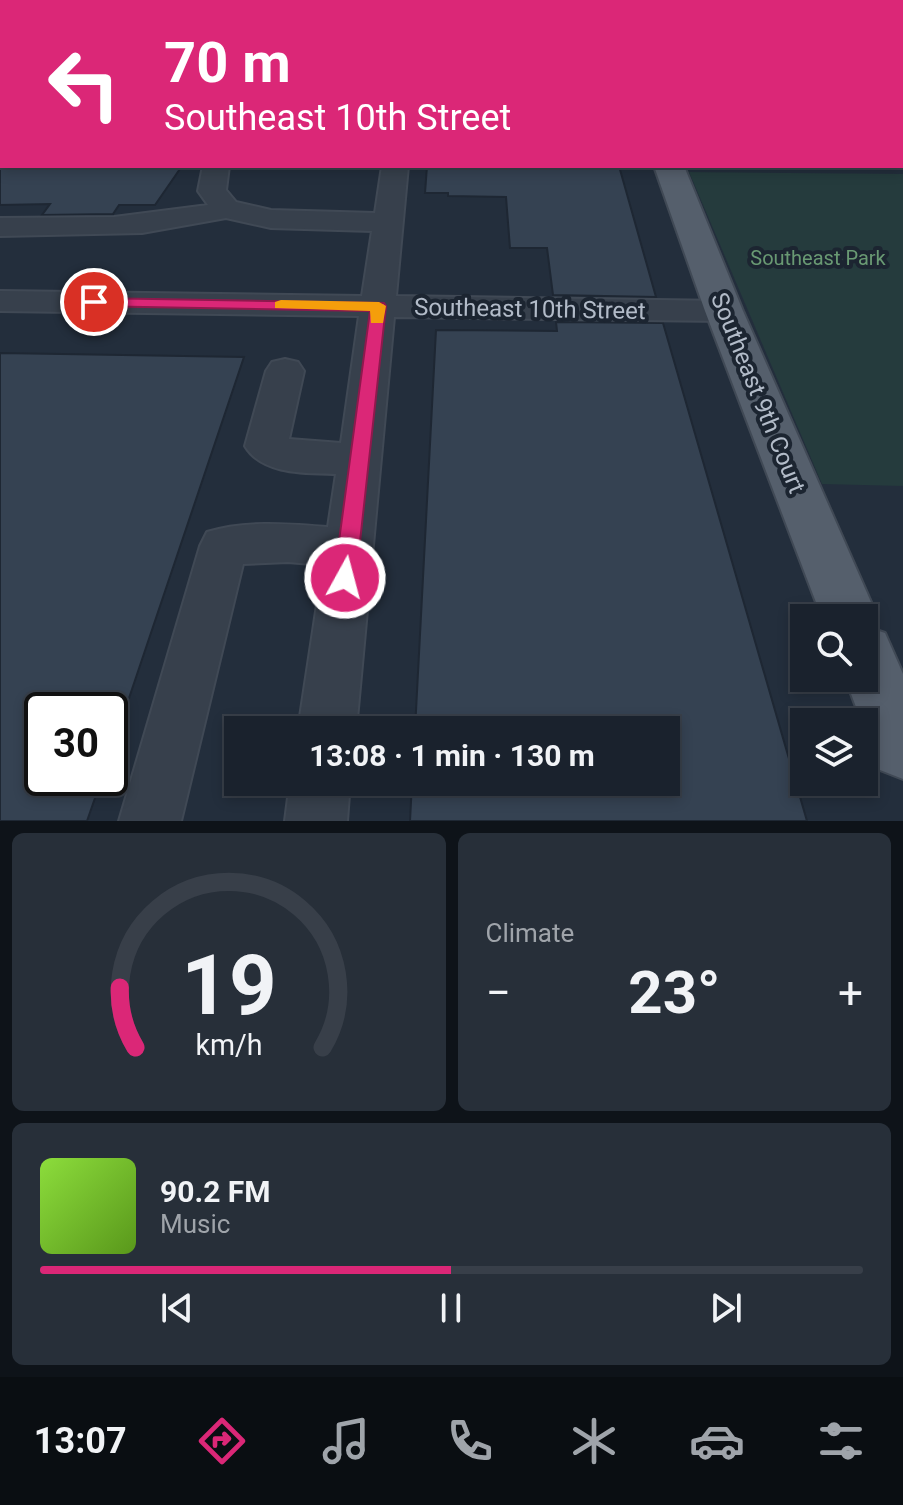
<!DOCTYPE html>
<meta charset="utf-8">
<style>
:root{--surface:#1a222d;--page:#272f39;--text:#f1f3f6;--muted:#9fa4aa;--line:#383f49;--accent:#db2777}
body{margin:0;font-family:Roboto,sans-serif;background:var(--page);color:var(--text);height:100vh;display:flex;flex-direction:column;font-size:30px;white-space:nowrap}
*{box-sizing:border-box;margin:0}
p{font-size:26px;color:var(--muted)}
.icon{flex:none;width:44px;height:44px;fill:none;stroke:currentColor;stroke-width:2;stroke-linecap:round;stroke-linejoin:round}
.map{position:relative;height:821px;overflow:hidden}
.side{display:flex;flex-direction:column;gap:12px;padding:12px;background:#0e1319;flex:1}
.side>*{flex:none}
.guide{position:absolute;left:0px;top:0px;width:904px;height:168px;box-shadow:0 4px 12px #0003,0 0 0 2px var(--line);background:#db2777;color:#fff;overflow:hidden}
.buttons{position:absolute;left:790px;top:604px;display:grid;gap:16px}
.buttons a{display:grid;place-items:center;width:88px;height:88px;border-radius:0px;background:var(--surface);box-shadow:0 4px 12px #0003,0 0 0 2px var(--line);font-size:40px}
.speed{position:absolute;left:24px;top:692px;display:flex;gap:16px;font-size:40px;font-weight:700;text-align:center}
.speed>*{display:grid;place-content:center;width:104px;height:104px;border-radius:50%;background:var(--surface);box-shadow:0 4px 12px #0003,0 0 0 2px var(--line);line-height:1}
.speed .limit{border:4px solid #111;border-radius:12px;background:#fff;color:#111}
.pin{position:absolute;display:grid;place-items:center;width:68px;height:68px;color:#fff;margin:-34px;border:4px solid #fff;border-radius:50%;box-shadow:0 2px 8px #0007}
.me{position:absolute;width:88px;margin:-44px;rotate:7deg;stroke-linejoin:round;filter:drop-shadow(0 0 6px #0008)}
.turn{display:flex;align-items:center;gap:28px;height:168px;padding:0 32px;font-size:36px}
.turn .icon{width:104px;height:104px;stroke-width:2.5}
.turn b{display:block;font-size:56px;line-height:68px}
.big{font-size:60px;font-weight:700;line-height:1.1}
.side .card{flex:1;display:flex;flex-direction:column;justify-content:center;gap:12px;min-width:0;padding:0 28px;border-radius:12px;background:var(--page)}
.side .dial{align-items:center;gap:0}
.dial svg{height:208px;overflow:visible;fill:none;stroke:var(--line);stroke-width:7;stroke-linecap:round;text-anchor:middle}
.dial text{fill:var(--text);stroke:none}
.song{display:flex;align-items:center;gap:24px}
.cover{width:96px;height:96px;border-radius:12px;background:linear-gradient(135deg,hsl(90 70% 55%),hsl(90 70% 35%))}
.played{height:8px;border-radius:4px;background:linear-gradient(90deg,var(--accent) 50%,var(--line) 50%)}
.keys{display:flex;justify-content:space-around;direction:ltr}
.heat{display:flex;justify-content:space-between;align-items:center;font-size:44px;direction:ltr}
.side .tiles{flex:1;display:grid;gap:12px;grid-template-columns:1fr 1fr}
.card:last-child{grid-column:span 2}
.trip{position:absolute;left:224px;top:716px;width:456px;height:80px;border-radius:0px;background:var(--surface);box-shadow:0 4px 12px #0003,0 0 0 2px var(--line);font-weight:700;line-height:80px;text-align:center}
.tab-bar{display:flex;height:128px;justify-content:space-around;align-items:center;background:#0a0e12;color:var(--muted)}
.tab-bar .icon{width:56px;height:56px}
.tab-bar .on{color:var(--accent)}
.tab-bar b{font-size:36px;color:var(--text)}
.map>svg:first-child{display:block}
.green{fill:#253b3d}
.building{fill:#354252;stroke:#1e2733;stroke-width:2}
.lines{fill:none;stroke-linecap:round;stroke-linejoin:round}
.minor-casing{stroke:#404955;stroke-width:4}
.major-casing{stroke:#404955;stroke-width:4}
.minor{fill:#37404c;fill-rule:evenodd}
.major{fill:#555f6c;fill-rule:evenodd}
.rail{stroke:#596473;stroke-width:3;stroke-dasharray:4 4;stroke-linecap:butt}
.route{fill:#db2777;stroke:#8e194d;stroke-width:2}
.slow{fill:#f59e0b}
.labels{text-anchor:middle;dominant-baseline:central;stroke-width:8;stroke-linejoin:round;paint-order:stroke}
.far-park-label{font-size:20px;fill:#699973;stroke:#1c2531}
.street-label{font-size:24px;fill:#b2bbc8;stroke:#1c2531}
</style>
<div class="map">
<svg width="903" height="821" viewBox="0 0 903 821">
<rect width="100%" height="100%" fill="#232e3c"/>
<polygon class="green" points="689,172 903,174 903,486 822,484"/>
<g class="building">
<polygon points="67,166 182,166 155,205 119,205 113,214 42,215 50,204 0,205 0,168"/>
<polygon points="427,166 619,166 656,297 553,295 547,248 510,248 506,197 448,196 448,193 425,193"/>
<polygon points="556,322 663,323 807,821 410,821 412,782 666,782 666,730 415,730 436,330 557,331"/>
<polygon points="0,353 244,357 125,710 42,710 42,778 102,778 87,821 0,821"/>
</g>
<g class="lines">
<g class="minor-casing">
<g id="minor">
<polygon points="0,0 17,0 2,2 2,6"/>
<polygon points="103,0 122,0 102,2"/>
<rect x="306" y="0" width="18" height="2"/>
<polygon points="753,0 772,0 773,2 754,2"/>
<polygon points="835,0 854,0 855,2 836,2"/>
<rect x="902" y="6" width="1" height="12"/>
<rect x="902" y="47" width="1" height="13"/>
<rect x="902" y="83" width="1" height="14"/>
<rect x="902" y="121" width="1" height="14"/>
<polygon points="0,122 2,122 0,138"/>
<path d="M203 166H229L226 190 236 202 271 210 375 213 382 166H408L396 296 724 301 736 304 741 311 736 318 724 321 394 317 356 730H298L323 565 288 562 243 564 181 821H119L200 546 207 532C245 520 289 524 328 527L336 474C306 473 262 475 245 446L266 371 272 362 285 359 298 362 304 371 289 439 341 443 359 316 0 311V291L362 296 372 231 271 228 226 218 142 233 0 236V218L114 217 208 205 198 191Z"/>
<polygon points="290,782 350,782 347,821 285,821"/>
</g>
</g>
<g class="major-casing">
<g id="major">
<polygon points="595,0 615,0 616,2 596,2"/>
<polygon points="654,166 684,166 743,311 878,618 873,629 885,633 903,674 903,779 880,770 845,678 864,678 864,618 822,618 705,311"/>
</g>
</g>
<use href="#minor" class="minor"/>
<use href="#major" class="major"/>
<polyline class="rail" points="35,2 38,0"/>
</g>
<polygon class="route" points="94,298 384,303 386,306 356,578 353,585 345,587 337,585 334,578 370,311 88,306 88,299"/>
<polygon class="slow" points="281,300 379,302 386,306 383,323 371,323 370,311 275,308 275,302"/>
<g class="labels">
<g class="far-park-label">
<text x="818" y="258">Southeast Park</text>
</g>
<g class="street-label">
<text transform="translate(530 309) rotate(1)">Southeast 10th Street</text>
<text transform="translate(758 393) rotate(68)">Southeast 9th Court</text>
</g>
</g>
</svg>
<div class="buttons">
<a><svg class="icon" aria-label="search" viewBox="0 0 24 24"><circle cx="10" cy="10" r="6"/><path d="M15 15l6 6"/></svg></a>
<a><svg class="icon" aria-label="layers" viewBox="0 0 24 24"><path d="M12 4l9 5-9 5-9-5zM3 14l9 5 9-5"/></svg></a>
</div>
<div class="speed"><div class="limit">30</div></div>
<div class="pin" style="left:94px;top:302px;background:#d93025"><svg class="icon" aria-label="arrive" viewBox="0 0 24 24"><path d="M6 21V4h12l-3 4 3 4H6"/></svg></div>
<svg class="me" style="left:345px;top:578px" viewBox="-20 -20 40 40"><circle r="17" fill="#db2777" stroke="#fff" stroke-width="3"/><path d="M0-11L8 9 0 5-8 9z" fill="#fff"/></svg>
<div class="trip">13:08 · 1 min · 130 m</div>
<div class="guide">
<div class="turn"><svg class="icon" aria-label="left" viewBox="0 0 24 24"><path d="M17 20v-9H6M10 6l-5 5 5 5"/></svg><div><b>70 m</b>Southeast 10th Street</div></div>
</div>
</div>
<section class="side">
<div class="tiles">
<div class="card dial"><svg viewBox="0 0 100 80">
<path d="M14 69A42 42 0 1 1 86 69"/>
<path d="M14 69A42 42 0 0 1 8 46" stroke="#db2777"/>
<text x="50" y="56" font-size="32" font-weight="700">19</text>
<text x="50" y="72" font-size="11">km/h</text>
</svg></div>
<div class="card"><p>Climate</p>
<div class="heat"><a>−</a><b class="big">23°</b><a>+</a></div>
</div>
<div class="card">
<div class="song"><i class="cover"></i><div><b>90.2 FM</b><p>Music</p></div></div>
<div class="played"></div>
<div class="keys"><svg class="icon" aria-label="previous" viewBox="0 0 24 24"><path d="M18 5L8 12l10 7zM5 5v14"/></svg><svg class="icon" aria-label="pause" viewBox="0 0 24 24"><path d="M8 5v14M16 5v14"/></svg><svg class="icon" aria-label="next" viewBox="0 0 24 24"><path d="M6 5l10 7-10 7zM19 5v14"/></svg></div>
</div>
</div>
</section>
<nav class="tab-bar">
<b>13:07</b>
<svg class="icon on" aria-label="directions" viewBox="0 0 24 24"><path d="M12 3l9 9-9 9-9-9zM9 14v-3h6M13 9l2 2-2 2"/></svg>
<svg class="icon" aria-label="music" viewBox="0 0 24 24"><path d="M9 18V5l10-2v13"/><circle cx="6" cy="18" r="3"/><circle cx="16" cy="16" r="3"/></svg>
<svg class="icon" aria-label="phone" viewBox="0 0 24 24"><path d="M5 4h4l2 5-3 2q2 4 5 5l2-3 5 2v4C11 20 4 13 5 4z"/></svg>
<svg class="icon" aria-label="climate" viewBox="0 0 24 24"><path d="M12 3v18M4 7l16 10M4 17L20 7"/></svg>
<svg class="icon" aria-label="car" viewBox="0 0 24 24"><path d="M5 17H2v-5l4-1 3-4h7l3 4 3 1v5h-3M9 17h6M6 11h13"/><circle cx="7" cy="17" r="2"/><circle cx="17" cy="17" r="2"/></svg>
<svg class="icon" aria-label="filters" viewBox="0 0 24 24"><path d="M4 7h16M4 17h16"/><circle cx="9" cy="7" r="2"/><circle cx="15" cy="17" r="2"/></svg>
</nav>
